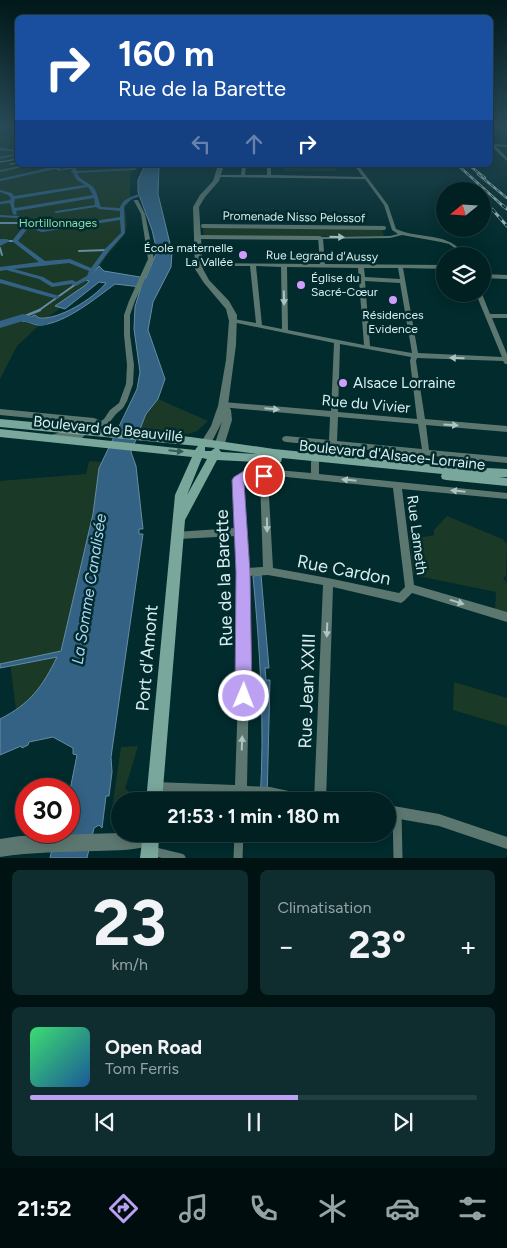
<!DOCTYPE html>
<html lang="fr">
<meta charset="utf-8">
<style>
:root{--surface:#012022;--page:#0f2d2f;--text:#f1f3f6;--muted:#96a3a5;--line:#233e40;--accent:#bca0f2}
body{margin:0;font-family:Figtree,sans-serif;background:var(--page);color:var(--text);height:100vh;display:flex;flex-direction:column;font-size:19px;white-space:nowrap}
*{box-sizing:border-box;margin:0}
p{font-size:16px;color:var(--muted)}
.icon{flex:none;width:28px;height:28px;fill:none;stroke:currentColor;stroke-width:2;stroke-linecap:round;stroke-linejoin:round}
.map{position:relative;height:858px;overflow:hidden}
.sheet{display:flex;flex-direction:column;gap:12px;padding:12px;background:#011213;flex:1}
.sheet>*{flex:none}
.hud{position:absolute;left:15px;top:15px;width:478px;height:152px;border-radius:8px;box-shadow:0 2px 12px #0003,0 0 0 1px var(--line);background:#1a4fa0;color:#fff;overflow:hidden}
.needle{width:32px;rotate:252deg}
.tools{position:absolute;left:436px;top:182px;display:grid;gap:10px}
.tools a{display:grid;place-items:center;width:55px;height:55px;border-radius:50%;background:var(--surface);box-shadow:0 2px 12px #0003,0 0 0 1px var(--line);font-size:25px}
.speed{position:absolute;left:15px;top:778px;display:flex;gap:10px;font-size:25px;font-weight:700;text-align:center}
.speed>*{display:grid;place-content:center;width:65px;height:65px;border-radius:50%;background:var(--surface);box-shadow:0 2px 12px #0003,0 0 0 1px var(--line);line-height:1}
.speed .limit{border:8px solid #d22;background:#fff;color:#111}
.pin{position:absolute;display:grid;place-items:center;width:42px;height:42px;color:#fff;margin:-21px;border:2px solid #fff;border-radius:50%;box-shadow:0 1px 5px #0007}
.me{position:absolute;width:55px;margin:-28px;rotate:1deg;stroke-linejoin:round;filter:drop-shadow(0 0 4px #0008)}
.turn{display:flex;align-items:center;gap:18px;height:105px;padding:0 20px;font-size:22px}
.turn .icon{width:65px;height:65px;stroke-width:2.5}
.turn b{display:block;font-size:35px;line-height:42px}
.lanes{display:flex;align-items:center;height:48px;padding:0 20px;background:#0003;justify-content:center;gap:25px;direction:ltr}
.lanes .off{opacity:.35}
.big{font-size:38px;font-weight:700;line-height:1.1}
.sheet .widget{flex:1;display:flex;flex-direction:column;justify-content:center;gap:8px;min-width:0;padding:0 18px;border-radius:8px;background:var(--page)}
.sheet .dial{align-items:center;gap:0}
.dial b{font-size:65px;line-height:1}
.song{display:flex;align-items:center;gap:15px}
.cover{width:60px;height:60px;border-radius:8px;background:linear-gradient(135deg,hsl(140 70% 55%),hsl(210 70% 35%))}
.played{height:5px;border-radius:2px;background:linear-gradient(90deg,var(--accent) 60%,var(--line) 60%)}
.keys{display:flex;justify-content:space-around;direction:ltr}
.heat{display:flex;justify-content:space-between;align-items:center;font-size:28px;direction:ltr}
.sheet .tiles{flex:1;display:grid;gap:12px;grid-template-columns:1fr 1fr}
.widget:last-child{grid-column:span 2}
.trip{position:absolute;left:111px;top:792px;width:285px;height:50px;border-radius:25px;background:var(--surface);box-shadow:0 2px 12px #0003,0 0 0 1px var(--line);font-weight:700;line-height:50px;text-align:center}
.dock{display:flex;height:80px;justify-content:space-around;align-items:center;background:#000d0e;color:var(--muted)}
.dock .icon{width:35px;height:35px}
.dock .on{color:var(--accent)}
.dock b{font-size:22px;color:var(--text)}
.map>svg:first-child{display:block}
.green{fill:#1b3927}
.water{fill:#346284;stroke:#658ca4}
.lines{fill:none;stroke-linecap:round;stroke-linejoin:round}
.stream-far2{stroke:#658ca4;stroke-width:1}
.stream-far1{stroke:#658ca4;stroke-width:2}
.stream{stroke:#658ca4;stroke-width:2.5}
.canal{fill:#346284;fill-rule:evenodd}
.river{fill:#346284;fill-rule:evenodd}
.pedestrian-far1{stroke:#5c7770;stroke-width:4}
.pedestrian{stroke:#5c7770;stroke-width:9}
.minor{fill:#5c7770;fill-rule:evenodd}
.tertiary{fill:#5c7770;fill-rule:evenodd}
.secondary{fill:#7aa79b;fill-rule:evenodd}
.rail-far1-casing{stroke:#afc8c9;stroke-width:2.5}
.rail-casing{stroke:#afc8c9;stroke-width:3}
.rail-far1{stroke:#012b2d;stroke-width:1;stroke-dasharray:4;stroke-linecap:butt}
.rail{stroke:#012b2d;stroke-width:2;stroke-dasharray:5;stroke-linecap:butt}
.oneway{fill:#adc4c2}
.oneway2{fill:#315d59}
.route{fill:#bca0f2;stroke:#7a689d}
.poi-dot{fill:#d19dfd;stroke:#012b2d;stroke-width:2}
.labels{text-anchor:middle;dominant-baseline:central;stroke-width:5;stroke-linejoin:round;paint-order:stroke}
.far-street-label{font-size:12px;fill:#d8edee;stroke:#012b2d}
.far-park-label{font-size:12px;fill:#8ddcab;stroke:#012b2d}
.far-poi-label{font-size:12px;fill:#d8edee;stroke:#012b2d;text-anchor:end}
.poi-label{font-size:15px;fill:#d8edee;stroke:#012b2d;text-anchor:start}
.street-label{font-size:15px;fill:#d8edee;stroke:#012b2d}
.water-label{font-size:16px;font-style:italic;fill:#acd4f5;stroke:#012b2d}
.near-street-label{font-size:18px;fill:#d8edee;stroke:#012b2d}
</style>
<div class="map">
<svg width="507" height="858" viewBox="0 0 507 858">
<rect width="100%" height="100%" fill="#012b2d"/>
<g class="green">
<polygon points="0,124 17,124 18,165 139,165 130,175 130,200 125,208 127,227 124,235 106,257 98,269 106,276 48,317 17,346 0,379"/>
<polygon points="284,165 335,165 337,171 285,171"/>
<polygon points="204,225 381,226 384,236 203,236"/>
<polygon points="158,399 208,421 197,431 189,434 140,431 146,414"/>
<polygon points="89,461 102,462 93,514 61,651 45,682 37,693 16,710 10,662 0,664 0,481 86,474"/>
<polygon points="447,516 502,539 507,544 506,576 503,578 507,583 507,613 495,610 496,592 413,575 409,537 424,537 434,535 434,530"/>
<polygon points="454,682 507,698 507,726 453,710"/>
<polygon points="138,746 125,789 129,791 125,801 120,801 120,812 110,823 121,747"/>
</g>
<g class="water">
<path d="M145 165H159L158 194 172 252 171 267 153 302 148 330 165 379 158 399 146 414 131 452 136 466 143 529H139V534H143L111 757 112 772 109 796H106L102 828 99 825 94 828 87 858H50L56 831H69V795L77 755 73 754V748L53 737 29 742 28 745 22 748 21 746 0 755V719C30 704 43 686 57 657L0 668V664L61 651 93 514 99 468 137 389 140 372 134 329 135 307 141 287 115 284C96 298 66 323 41 325 35 326 29 321 22 321L35 315 39 318C59 320 93 299 106 283L99 282 65 309 55 306 87 284 89 281 86 280 99 266 104 271 146 278 157 251 152 230 138 192V180Z"/>
<path d="M261 575 269 668H265L266 680H270L267 801H260C265 725 260 651 253 576Z"/>
</g>
<g class="lines">
<g class="stream-far2">
<polyline points="0,128 5,128"/>
<polyline points="16,155 18,155"/>
<polyline points="0,162 18,159"/>
<polyline points="10,164 18,163"/>
<polyline points="97,166 122,165"/>
</g>
<g class="stream-far1">
<polyline points="0,223 22,223"/>
<polyline points="7,241 15,241"/>
<polyline points="0,248 2,255"/>
<polyline points="169,248 190,246"/>
<polyline points="79,251 107,250"/>
<polyline points="38,311 76,284"/>
</g>
<polyline class="stream" points="23,317 40,310"/>
<g class="canal">
<polygon points="10,124 16,124 0,130 0,128"/>
<polygon points="0,148 18,150 18,152 0,150"/>
<polygon points="18,153 18,155 0,159 0,157"/>
<polygon points="24,165 32,165 0,172 0,170"/>
<path d="M56 165H60V169L72 167V165H90L76 168 77 171 136 168 137 169 135 170 77 173C80 181 87 181 93 187 98 193 98 200 101 207L120 208C123 197 136 195 147 192L149 193 132 199 124 206 125 233 109 251 95 270 91 278 76 286 71 284 52 287 39 279 6 270 0 271V267L39 262 12 241 23 227 17 218 0 217V215L20 216 27 225H32L42 229 120 217V211L99 209 96 207 56 213 54 212 56 211 95 205 94 198 16 211 17 214 15 215 13 214 10 203 0 204V202L10 200 11 198 8 195 0 192V190L12 193 14 196 85 185 77 180 73 173 71 172 72 169 58 171 56 169 0 181V179L56 166ZM88 187 93 195 15 208 14 205 15 199ZM120 220 121 233 105 249 91 268 70 259 45 261 18 241 28 228H30L42 232ZM69 263 89 271 87 276 76 282 72 280 53 283 43 277 14 269Z"/>
<polygon points="0,239 7,239 10,241 0,246"/>
<polygon points="0,279 59,296 60,297 57,299 0,283"/>
</g>
<polygon class="river" points="23,314 47,321 49,323 43,326 23,321 0,328 0,321"/>
<g class="pedestrian-far1">
<polyline points="203,226 384,228"/>
<polyline points="197,237 320,238"/>
<polyline points="482,276 507,277"/>
</g>
<g class="pedestrian">
<polyline points="397,812 398,858"/>
<polyline points="152,851 181,858"/>
<polyline points="238,858 239,834"/>
</g>
<g class="minor">
<polygon points="490,125 507,127 507,129 490,127"/>
<polygon points="490,142 493,144 507,145 507,147 496,146 507,158 507,161 490,145"/>
<path d="M242 165H246L245 175H267V165H271V175L363 177 354 165H358L388 205 396 229C420 240 450 231 465 256H461L456 249 449 244 441 242 402 235 390 238 323 239 325 264 445 265V269L403 268 418 353 502 357 476 294H482L490 314H507V318H492L507 354V364H505L503 361 417 358 416 361 425 419 507 426V432L426 425 429 450 507 457V463L286 442 283 441 282 439 283 437 286 436 329 440 330 417 220 407 219 405 223 402 331 411 334 343 232 322 231 321 234 319 256 323 250 266H198L195 264 196 263 320 264 318 237 390 236 398 234 392 230 384 205 365 179 217 177 215 176 217 175H241ZM256 266 281 267 282 329 262 325ZM287 267 358 268 364 345 288 330ZM364 268H398L400 279 365 277ZM365 281 400 283 412 353 370 346ZM340 344 411 357 410 361 417 419 338 412ZM338 417 418 424 422 449 337 441Z"/>
<polygon points="134,200 138,200 145,214 154,259 135,301 130,315 130,335 134,365 133,384 127,401 123,408 116,414 109,423 100,427 93,424 0,415 0,409 94,418 101,421 104,419 110,410 119,403 126,384 127,365 124,335 124,315 129,301 148,259 141,214 134,201"/>
<path d="M85 423 89 426C88 432 84 438 78 440L61 438 51 441 48 440 47 438 48 436 61 432 76 434 80 430 82 424Z"/>
<path d="M315 459 318 460 319 462V474L507 493V499L402 489 414 585 507 612V622L412 593 404 601 401 603 333 587 326 801H314L323 585 268 575 248 576 249 677 247 786 270 787 307 795 311 797 313 801H280L270 799 155 794 151 792 149 788 151 784 155 782 235 785C238 702 241 619 237 536L178 539 175 538 174 535 175 532 236 528 234 480 235 478 244 473H264L277 470 311 473V462L312 460ZM277 476 393 488 405 587 399 593 328 578 273 568 268 478ZM245 479H260L263 567 247 568 242 481Z"/>
<polygon points="388,805 439,814 507,837 507,849 439,826 388,817"/>
</g>
<g class="tertiary">
<polygon points="218,165 224,165 219,181 205,197 199,207 203,269 209,280 229,301 237,315 236,345 228,405 231,410 232,420 224,446 223,449 215,449 214,446 222,422 209,447 201,447 200,444 211,426 218,406 226,360 229,321 226,309 204,283 195,269 193,207 200,195 213,181"/>
<path d="M120 833 158 834 160 837 157 843C139 851 116 850 96 851 64 852 32 852 0 857V839L20 836Z"/>
</g>
<g class="secondary">
<path d="M0 419 191 437 274 449 446 466 507 469V477H499L507 478V486L446 480 442 479 441 476 442 474 282 458 281 462 277 463 217 460 185 520 162 801H146L175 495 192 457 0 437V429L195 450 198 446 0 427ZM205 447 215 448 211 451H205ZM219 449 257 454 221 452ZM202 458 207 459 187 495Z"/>
<polygon points="143,834 159,834 158,858 140,858"/>
</g>
<g class="rail-far1-casing">
<g id="rail-far1">
<polyline points="469,165 485,178"/>
<polyline points="461,168 503,206"/>
<polyline points="478,174 507,198"/>
</g>
</g>
<g class="rail-casing">
<g id="rail">
<polyline points="502,205 507,209"/>
<polyline points="492,209 507,226"/>
</g>
</g>
<use href="#rail-far1" class="rail-far1"/>
<use href="#rail" class="rail"/>
</g>
<defs><path id="oneway-solid" d="M-6-.8H1V-3.2L6.5 0L1 3.2V.8H-6Z" transform="scale(1.25)"/></defs>
<g class="oneway">
<use href="#oneway-solid" transform="translate(337 237) rotate(1)"/>
<use href="#oneway-solid" transform="translate(284 298) rotate(89)"/>
<use href="#oneway-solid" transform="translate(457 358) rotate(-178)"/>
<use href="#oneway-solid" transform="translate(272 409) rotate(5)"/>
<use href="#oneway-solid" transform="translate(451 425) rotate(4)"/>
<use href="#oneway-solid" transform="translate(349 480) rotate(-174)"/>
<use href="#oneway-solid" transform="translate(458 491) rotate(-174)"/>
<use href="#oneway-solid" transform="translate(267 525) rotate(89)"/>
<use href="#oneway-solid" transform="translate(457 602) rotate(17)"/>
<use href="#oneway-solid" transform="translate(327 630) rotate(92)"/>
<use href="#oneway-solid" transform="translate(242 743) rotate(-88)"/>
</g>
<use class="oneway2" href="#oneway-solid" transform="translate(176 451) rotate(6)"/>
<linearGradient id="sky" x2="0" y2="1"><stop stop-color="#011819"/><stop offset="0.51" stop-color="#274a57"/><stop offset="1" stop-color="#274a57" stop-opacity="0"/></linearGradient>
<rect width="507" height="245" fill="url(#sky)"/>
<polygon class="route" points="244,471 268,473 270,476 268,480 247,480 244,482 250,572 252,696 250,702 244,705 238,702 235,696 236,572 232,480 234,477"/>
<g class="poi-dot">
<circle cx="243" cy="255" r="5"/>
<circle cx="301" cy="285" r="5"/>
<circle cx="393" cy="300" r="5"/>
<circle cx="343" cy="383" r="5"/>
</g>
<g class="labels">
<g class="far-street-label">
<text transform="translate(294 217) rotate(1)">Promenade Nisso Pelossof</text>
<text transform="translate(322 256) rotate(1)">Rue Legrand d'Aussy</text>
</g>
<g class="far-park-label">
<text x="58" y="223">Hortillonnages</text>
</g>
<g class="far-poi-label">
<text x="233" y="248">École maternelle<tspan x="233" dy="14">La Vallée</tspan></text>
<text x="311" y="278" text-anchor="start">Église du<tspan x="311" dy="14">Sacré-Cœur</tspan></text>
<text x="393" y="315" text-anchor="middle">Résidences<tspan x="393" dy="14">Evidence</tspan></text>
</g>
<g class="poi-label">
<text x="353" y="383">Alsace Lorraine</text>
</g>
<g class="street-label">
<text transform="translate(366 404) rotate(5)">Rue du Vivier</text>
<text transform="translate(108 429) rotate(6)">Boulevard de Beauvillé</text>
<text transform="translate(392 455) rotate(6)">Boulevard d'Alsace-Lorraine</text>
<text transform="translate(417 535) rotate(83)">Rue Lameth</text>
</g>
<g class="water-label">
<text transform="translate(89 589) rotate(-81)">La Somme Canalisée</text>
</g>
<g class="near-street-label">
<text transform="translate(344 570) rotate(11)">Rue Cardon</text>
<text transform="translate(224 578) rotate(-92)">Rue de la Barette</text>
<text transform="translate(147 658) rotate(-85)">Port d'Amont</text>
<text transform="translate(307 691) rotate(-88)">Rue Jean XXIII</text>
</g>
</g>
</svg>
<div class="tools">
<a><svg class="needle" viewBox="-14 -14 28 28"><path d="M0-13l5 13h-10z" fill="#e53935"/><path d="M0 13l5-13h-10z" fill="#96a3a5"/></svg></a>
<a><svg class="icon" aria-label="layers" viewBox="0 0 24 24"><path d="M12 4l9 5-9 5-9-5zM3 14l9 5 9-5"/></svg></a>
</div>
<div class="speed"><div class="limit">30</div></div>
<div class="pin" style="left:264px;top:476px;background:#d93025"><svg class="icon" aria-label="arrive" viewBox="0 0 24 24"><path d="M6 21V4h12l-3 4 3 4H6"/></svg></div>
<svg class="me" style="left:244px;top:696px" viewBox="-20 -20 40 40"><circle r="17" fill="#bca0f2" stroke="#fff" stroke-width="3"/><path d="M0-11L8 9 0 5-8 9z" fill="#fff"/></svg>
<div class="trip">21:53 · 1 min · 180 m</div>
<div class="hud">
<div class="turn"><svg class="icon" aria-label="right" viewBox="0 0 24 24"><path d="M7 20v-9h11M14 6l5 5-5 5"/></svg><div><b>160 m</b>Rue de la Barette</div></div>
<div class="lanes"><svg class="icon off" aria-label="left" viewBox="0 0 24 24"><path d="M17 20v-9H6M10 6l-5 5 5 5"/></svg><svg class="icon off" aria-label="ahead" viewBox="0 0 24 24"><path d="M12 20V5M6 11l6-6 6 6"/></svg><svg class="icon" aria-label="right" viewBox="0 0 24 24"><path d="M7 20v-9h11M14 6l5 5-5 5"/></svg></div>
</div>
</div>
<section class="sheet">
<div class="tiles">
<div class="widget dial"><b>23</b><p>km/h</p></div>
<div class="widget"><p>Climatisation</p>
<div class="heat"><a>−</a><b class="big">23°</b><a>+</a></div>
</div>
<div class="widget">
<div class="song"><i class="cover"></i><div><b>Open Road</b><p>Tom Ferris</p></div></div>
<div class="played"></div>
<div class="keys"><svg class="icon" aria-label="previous" viewBox="0 0 24 24"><path d="M18 5L8 12l10 7zM5 5v14"/></svg><svg class="icon" aria-label="pause" viewBox="0 0 24 24"><path d="M8 5v14M16 5v14"/></svg><svg class="icon" aria-label="next" viewBox="0 0 24 24"><path d="M6 5l10 7-10 7zM19 5v14"/></svg></div>
</div>
</div>
</section>
<nav class="dock">
<b>21:52</b>
<svg class="icon on" aria-label="directions" viewBox="0 0 24 24"><path d="M12 3l9 9-9 9-9-9zM9 14v-3h6M13 9l2 2-2 2"/></svg>
<svg class="icon" aria-label="music" viewBox="0 0 24 24"><path d="M9 18V5l10-2v13"/><circle cx="6" cy="18" r="3"/><circle cx="16" cy="16" r="3"/></svg>
<svg class="icon" aria-label="phone" viewBox="0 0 24 24"><path d="M5 4h4l2 5-3 2q2 4 5 5l2-3 5 2v4C11 20 4 13 5 4z"/></svg>
<svg class="icon" aria-label="climate" viewBox="0 0 24 24"><path d="M12 3v18M4 7l16 10M4 17L20 7"/></svg>
<svg class="icon" aria-label="car" viewBox="0 0 24 24"><path d="M5 17H2v-5l4-1 3-4h7l3 4 3 1v5h-3M9 17h6M6 11h13"/><circle cx="7" cy="17" r="2"/><circle cx="17" cy="17" r="2"/></svg>
<svg class="icon" aria-label="filters" viewBox="0 0 24 24"><path d="M4 7h16M4 17h16"/><circle cx="9" cy="7" r="2"/><circle cx="15" cy="17" r="2"/></svg>
</nav>
